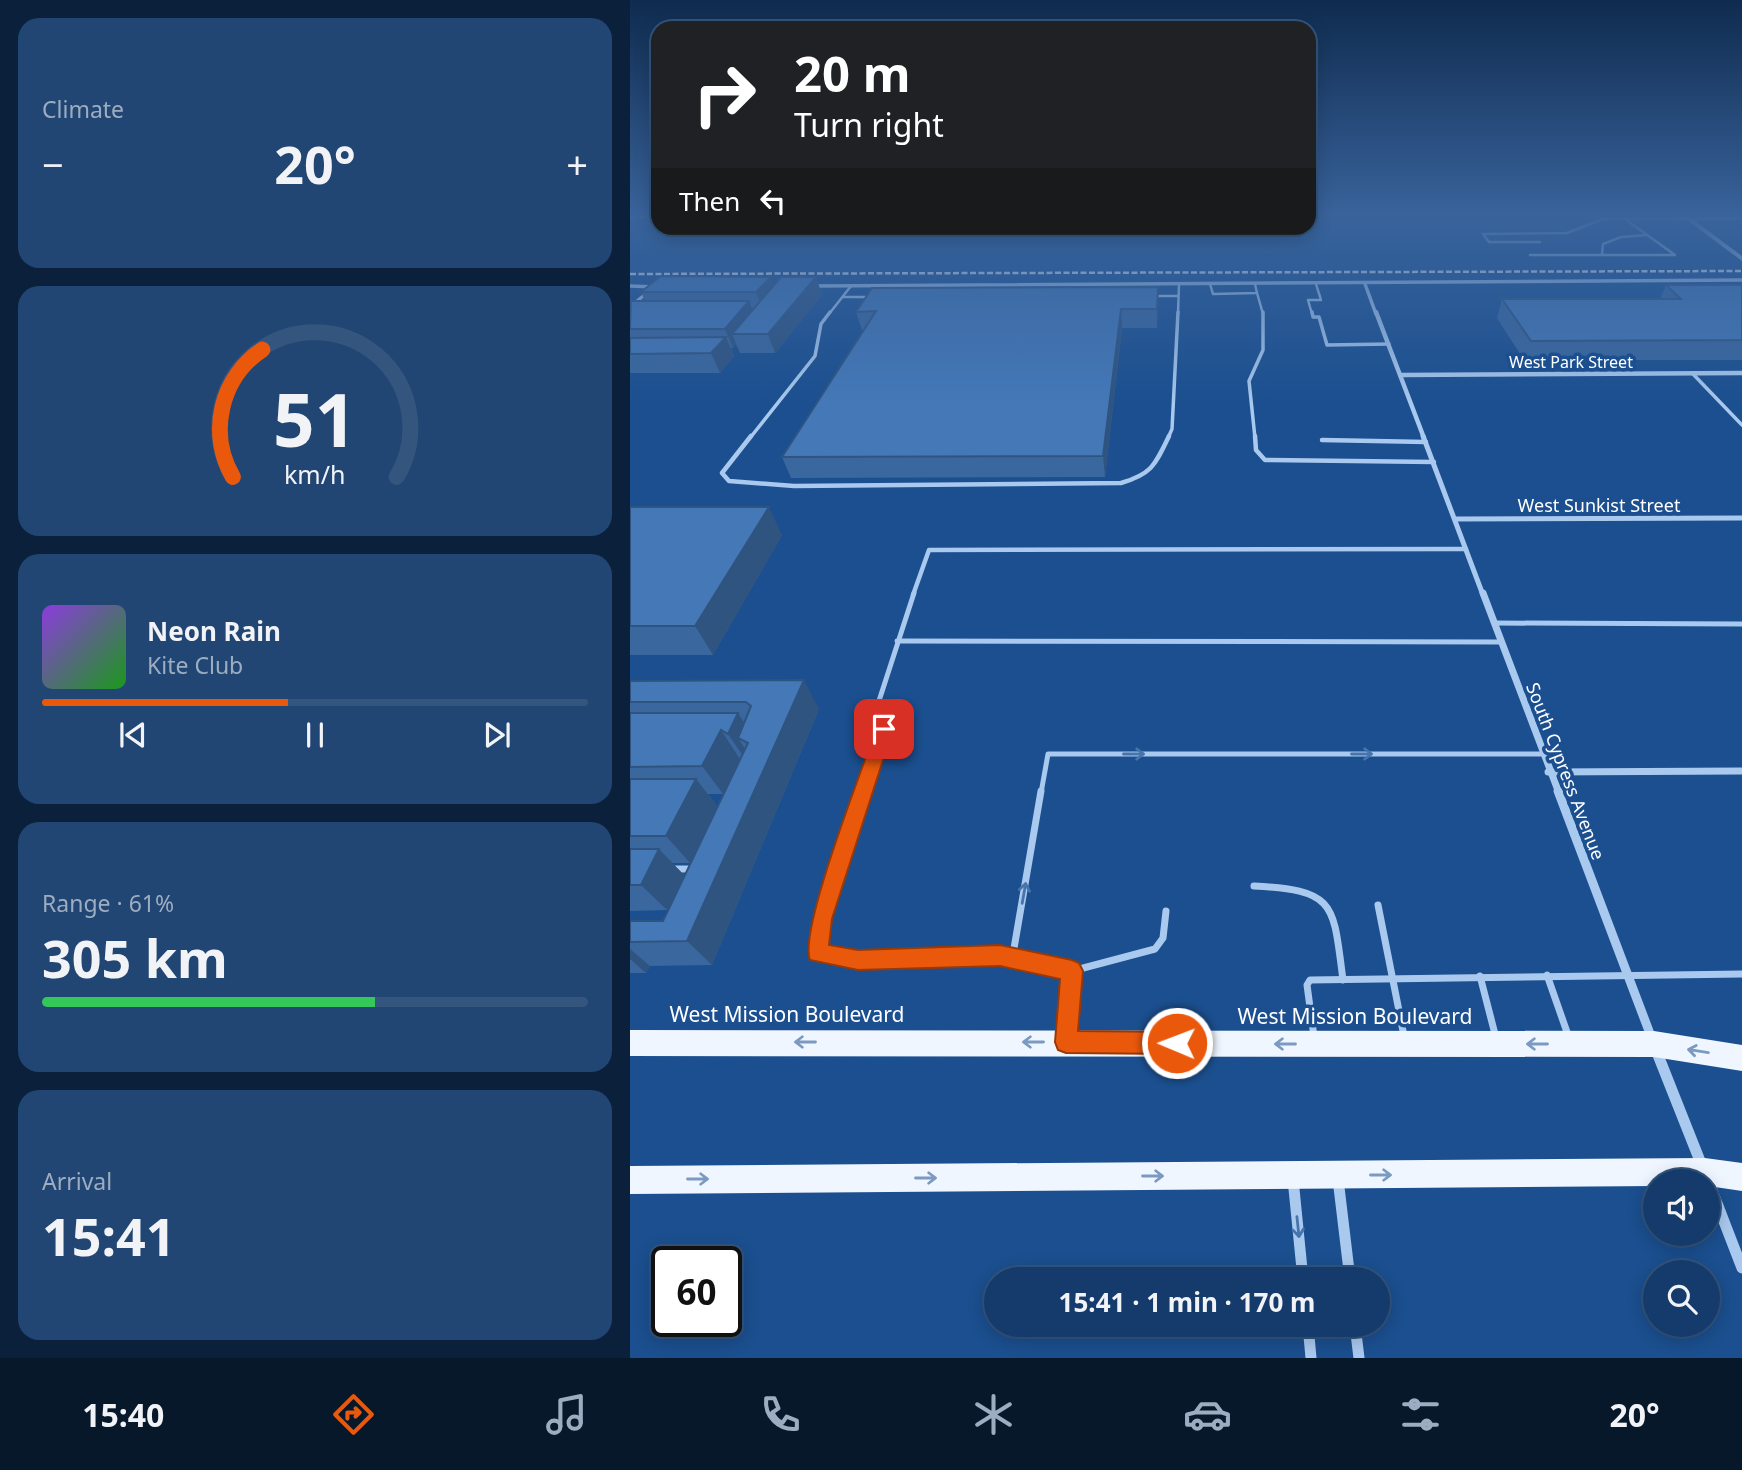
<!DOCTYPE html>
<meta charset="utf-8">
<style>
:root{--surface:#143b6b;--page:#214673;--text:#f1f3f6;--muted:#9dadc1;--line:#33557e;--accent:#ea580c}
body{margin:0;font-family:"Noto Sans",sans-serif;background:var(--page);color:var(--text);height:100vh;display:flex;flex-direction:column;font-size:26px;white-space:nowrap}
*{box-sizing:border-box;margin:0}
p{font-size:23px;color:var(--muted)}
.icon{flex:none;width:38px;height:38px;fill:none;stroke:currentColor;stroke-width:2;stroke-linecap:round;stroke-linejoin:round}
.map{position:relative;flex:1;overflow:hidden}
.drawer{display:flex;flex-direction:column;gap:18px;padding:18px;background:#0b203b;width:630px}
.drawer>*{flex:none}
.hud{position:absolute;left:21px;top:21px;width:665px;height:214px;border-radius:21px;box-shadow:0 4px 18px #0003,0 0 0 2px var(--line);background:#202124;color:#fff;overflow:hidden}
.buttons{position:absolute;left:1013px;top:1169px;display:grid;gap:14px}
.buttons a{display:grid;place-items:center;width:77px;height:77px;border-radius:50%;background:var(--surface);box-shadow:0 4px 18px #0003,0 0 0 2px var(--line);font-size:35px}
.speed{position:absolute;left:21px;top:1246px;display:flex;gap:14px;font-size:35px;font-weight:700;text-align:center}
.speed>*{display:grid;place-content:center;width:91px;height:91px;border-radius:50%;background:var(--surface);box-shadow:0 4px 18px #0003,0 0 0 2px var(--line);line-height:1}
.speed .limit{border:4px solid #111;border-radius:10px;background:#fff;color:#111}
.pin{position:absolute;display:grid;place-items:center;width:60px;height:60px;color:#fff;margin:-30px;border-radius:14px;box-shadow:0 4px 10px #0006}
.me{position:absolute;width:77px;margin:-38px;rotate:271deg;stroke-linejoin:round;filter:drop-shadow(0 0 5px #0008)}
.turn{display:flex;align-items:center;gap:24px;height:147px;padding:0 28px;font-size:32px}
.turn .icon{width:91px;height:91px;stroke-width:2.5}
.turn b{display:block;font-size:49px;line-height:60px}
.then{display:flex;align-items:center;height:66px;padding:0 28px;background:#0003;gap:14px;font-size:26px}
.big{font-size:52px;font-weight:700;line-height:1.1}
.drawer .widget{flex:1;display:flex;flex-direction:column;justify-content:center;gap:10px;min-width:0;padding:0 24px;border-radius:21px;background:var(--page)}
.drawer .dial{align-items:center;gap:0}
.dial svg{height:182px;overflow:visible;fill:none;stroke:var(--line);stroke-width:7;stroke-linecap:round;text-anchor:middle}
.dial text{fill:var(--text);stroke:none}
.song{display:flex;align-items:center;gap:21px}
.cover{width:84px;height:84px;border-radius:10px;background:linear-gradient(135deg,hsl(270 70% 55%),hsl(120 70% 35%))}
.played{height:7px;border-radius:4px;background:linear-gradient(90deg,var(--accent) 45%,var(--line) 45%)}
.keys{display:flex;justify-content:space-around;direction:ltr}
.heat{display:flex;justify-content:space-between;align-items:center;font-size:38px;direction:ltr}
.charge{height:10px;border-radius:5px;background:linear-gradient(90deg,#34c759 61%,var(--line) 0)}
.trip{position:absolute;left:354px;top:1267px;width:406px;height:70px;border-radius:35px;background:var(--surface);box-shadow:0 4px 18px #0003,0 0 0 2px var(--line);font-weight:700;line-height:70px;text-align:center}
.tabs{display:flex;height:112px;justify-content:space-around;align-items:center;background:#08182b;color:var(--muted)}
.tabs .icon{width:49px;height:49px}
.tabs .on{color:var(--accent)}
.tabs b{font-size:32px;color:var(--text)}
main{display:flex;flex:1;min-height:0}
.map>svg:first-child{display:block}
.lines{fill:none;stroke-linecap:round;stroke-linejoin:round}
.service-far4{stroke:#a9c9ee;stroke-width:2.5}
.service-far3{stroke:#a9c9ee;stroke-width:3.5}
.service-far2{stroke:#a9c9ee;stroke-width:4.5}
.service-far1{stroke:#a9c9ee;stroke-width:5}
.service{stroke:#a9c9ee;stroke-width:7}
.minor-far5{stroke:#a9c9ee;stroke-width:3.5}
.minor-far4{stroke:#a9c9ee;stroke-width:4.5}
.minor-far3{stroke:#a9c9ee;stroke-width:5}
.minor-far2{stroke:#a9c9ee;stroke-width:7}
.minor-far1{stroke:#a9c9ee;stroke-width:9}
.minor{stroke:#a9c9ee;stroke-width:11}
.tertiary{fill:#a9c9ee;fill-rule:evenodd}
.primary{fill:#f0f6ff;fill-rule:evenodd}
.rail{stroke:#fff;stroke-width:2.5;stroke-dasharray:6 2.5;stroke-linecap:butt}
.wall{fill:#3a679d}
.shaded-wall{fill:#305480}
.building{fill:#4478b7;stroke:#305480;stroke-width:2}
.oneway{stroke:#4674ac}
.oneway2{stroke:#7b9ac1}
.route{fill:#ea580c;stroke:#983908;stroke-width:2}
.labels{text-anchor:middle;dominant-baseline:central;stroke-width:7;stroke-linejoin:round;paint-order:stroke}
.far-street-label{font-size:16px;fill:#fff;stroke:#1b4f8f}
.street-label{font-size:18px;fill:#fff;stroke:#1b4f8f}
.near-street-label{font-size:21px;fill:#fff;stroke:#1b4f8f}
</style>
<main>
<section class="drawer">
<div class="widget"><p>Climate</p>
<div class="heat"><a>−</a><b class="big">20°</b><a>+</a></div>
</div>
<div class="widget dial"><svg viewBox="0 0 100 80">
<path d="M14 69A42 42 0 1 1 86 69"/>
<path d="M14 69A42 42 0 0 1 27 13" stroke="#ea580c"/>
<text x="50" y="56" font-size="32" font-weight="700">51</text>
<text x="50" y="72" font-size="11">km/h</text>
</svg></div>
<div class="widget">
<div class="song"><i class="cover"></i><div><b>Neon Rain</b><p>Kite Club</p></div></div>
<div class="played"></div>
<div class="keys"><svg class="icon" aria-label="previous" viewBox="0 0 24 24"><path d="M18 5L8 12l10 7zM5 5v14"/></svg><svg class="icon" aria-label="pause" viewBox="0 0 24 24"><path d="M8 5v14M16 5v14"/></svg><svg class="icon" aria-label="next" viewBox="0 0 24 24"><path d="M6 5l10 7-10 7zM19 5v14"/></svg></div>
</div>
<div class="widget"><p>Range · 61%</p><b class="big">305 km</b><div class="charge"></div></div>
<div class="widget"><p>Arrival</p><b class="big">15:41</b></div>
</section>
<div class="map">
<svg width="1112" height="1358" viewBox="0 0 1112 1358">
<rect width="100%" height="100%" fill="#1b4f8f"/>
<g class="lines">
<g class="service-far4">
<polyline points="910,242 859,242 853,234 937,233 973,219 1059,219"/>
<polyline points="900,255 1045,255 995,219"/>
<polyline points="972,255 973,244 991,237 1017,235"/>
<polyline points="580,284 583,294 627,293 625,284"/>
<polyline points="627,293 633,314"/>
<polyline points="524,296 548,296"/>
<polyline points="213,297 241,297"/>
<polyline points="199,314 221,286"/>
<polyline points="548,314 549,284"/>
<polyline points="682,314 678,300 691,300 686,284"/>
</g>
<g class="service-far3">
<polyline points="682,312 683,317 689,317 697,345 759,344"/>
<polyline points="1062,373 1112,425"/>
<polyline points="120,438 185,356 191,324 200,312"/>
<polyline points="538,438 542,429 548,312"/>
<polyline points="625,438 619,381 633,350 633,312"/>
</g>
<g class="service-far2">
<path d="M121 436 92 473 99 481 164 486 491 483C522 474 525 465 539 436"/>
<polyline points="625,436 626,450 635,460 804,462"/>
<polyline points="692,440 796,442"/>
<polyline points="283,595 299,550 836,549"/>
</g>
<g class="service-far1">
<polyline points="864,623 1112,624"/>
<polyline points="267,641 870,642"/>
<polyline points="233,793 254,729 247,707 284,593"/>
<polyline points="411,793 418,754 912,754"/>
</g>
<g class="service">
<polyline points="234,791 192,919 187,953 228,960 370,956 442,971 437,1035"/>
<polyline points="42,869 63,869"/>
<path d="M624 886C707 890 703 904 713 980"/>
<polyline points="748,905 774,1036"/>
<polyline points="382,960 411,791"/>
<polyline points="442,971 525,949 533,938 536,911"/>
<polyline points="917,975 938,1035"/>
<polyline points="850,976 866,1038"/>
<polyline points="684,1037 677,985 680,980 1112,974"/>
</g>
<g class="minor-far5">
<polyline points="1059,219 1112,218"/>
<polyline points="735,284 746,314"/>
<polyline points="0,286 26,287"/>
<polyline points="182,286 1112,280"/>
<polyline points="0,307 18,292"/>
</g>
<g class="minor-far4">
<polyline points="746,312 794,438"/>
<polyline points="771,375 1112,373"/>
</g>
<g class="minor-far3">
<polyline points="793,436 853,595"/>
<polyline points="826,519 1112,518"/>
</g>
<g class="minor-far2">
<polyline points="853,593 929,793"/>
<polyline points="918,772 1112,771"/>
</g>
<polyline class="minor-far1" points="928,791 1022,1039"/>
<g class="minor">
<polyline points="1026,1050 1072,1166"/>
<polyline points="663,1179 673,1279"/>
<polyline points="708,1179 720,1279"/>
<polyline points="1078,1180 1112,1268"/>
<polyline points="678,1325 681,1358"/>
<polyline points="725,1325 729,1358"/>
</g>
<polygon class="tertiary" points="1044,215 1051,215 1061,218 1112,256 1112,261 1057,220"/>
<g class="primary">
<polygon points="0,1030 1024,1031 1112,1045 1112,1071 1024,1057 0,1056"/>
<polygon points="1075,1158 1112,1163 1112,1191 1078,1186 1078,1181 1026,1181 1026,1186 0,1194 0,1166"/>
</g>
<g class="rail">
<polyline points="0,217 28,217"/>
<polyline points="0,274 1112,271"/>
</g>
</g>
<g class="wall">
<polygon points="186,277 192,295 145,353 110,353 106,344 103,348 101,348 104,356 90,373 0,373 0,302 15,301 11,292 144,286"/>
<polygon points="1036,285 1112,285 1112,360 894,360 867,318 872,299 1030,299"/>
<polygon points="528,287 527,328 492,328 475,477 161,478 152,457 234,330 232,330 226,312"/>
<polygon points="0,507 152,535 83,655 0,655"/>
<polygon points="0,681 189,709 82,965 20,966 16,973 0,973 0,921 33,921 93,794 78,794 87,806 60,863 42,863 54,875 37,910 0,911"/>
</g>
<g class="shaded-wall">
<polygon points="141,277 147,295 133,311 126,292"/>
<polygon points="186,277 192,295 145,353 138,334"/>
<polygon points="528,287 528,305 527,328 527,309"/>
<polygon points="119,301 126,319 102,334 106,344 103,348 95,329"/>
<polygon points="491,309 492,328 475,477 473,456"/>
<polygon points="96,337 104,356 90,373 81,353"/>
<polygon points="139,507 152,535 83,655 65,626"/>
<polygon points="174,680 189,709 82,965 57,941"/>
<polygon points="108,713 126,741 118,743 108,738 120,756 117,762 98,734"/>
<polygon points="91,730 110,759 93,794 72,766"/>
<polygon points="66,779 87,806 60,863 36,836"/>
<polygon points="29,849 54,875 37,910 11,885"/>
<polygon points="0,949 20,966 16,973 0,959"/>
</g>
<g class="building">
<polygon points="31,276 141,277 126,292 11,292"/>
<polygon points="151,277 186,277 138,334 102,334"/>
<polygon points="1036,285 1112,285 1112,340 901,341 872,299 1051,299"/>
<polygon points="528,287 527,309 491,309 473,456 152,457 246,311 226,312 242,288"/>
<polygon points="1,301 119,301 95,329 0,329"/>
<polygon points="96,337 81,353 0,354 0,338"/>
<polygon points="0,507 139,507 65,626 0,626"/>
<polygon points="174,680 57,941 0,942 0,921 33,921 118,743 108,738 121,706 116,702 0,702 0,681"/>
<polygon points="0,713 108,713 98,734 91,730 72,766 0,767"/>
<polygon points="0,779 66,779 36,836 0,836"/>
<polygon points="0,849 29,849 11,885 0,885"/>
</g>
<defs><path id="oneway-shaft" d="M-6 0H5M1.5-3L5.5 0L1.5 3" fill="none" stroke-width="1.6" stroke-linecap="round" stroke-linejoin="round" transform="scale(1.75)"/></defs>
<g class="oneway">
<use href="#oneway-shaft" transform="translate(504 754)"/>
<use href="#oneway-shaft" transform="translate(732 754)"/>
<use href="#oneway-shaft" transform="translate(394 893) rotate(-80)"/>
<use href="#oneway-shaft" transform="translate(668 1227) rotate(84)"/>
</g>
<g class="oneway2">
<use href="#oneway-shaft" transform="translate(175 1042) rotate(180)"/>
<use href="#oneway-shaft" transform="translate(403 1042) rotate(180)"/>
<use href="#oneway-shaft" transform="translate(655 1044) rotate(-180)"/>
<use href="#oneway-shaft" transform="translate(907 1044) rotate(180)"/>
<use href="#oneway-shaft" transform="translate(1068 1051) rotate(-171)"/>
<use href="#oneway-shaft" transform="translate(751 1175)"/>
<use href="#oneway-shaft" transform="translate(523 1176)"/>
<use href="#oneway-shaft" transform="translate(296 1178)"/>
<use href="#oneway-shaft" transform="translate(68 1179)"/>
</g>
<linearGradient id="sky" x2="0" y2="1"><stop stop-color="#0f2b4f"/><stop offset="0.53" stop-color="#39639b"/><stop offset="1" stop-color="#39639b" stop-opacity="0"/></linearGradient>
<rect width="1112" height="405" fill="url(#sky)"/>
<path class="route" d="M254 723 263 729 202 919 199 945 228 950 370 945 442 960 449 963 453 971 448 1031 547 1032 555 1035 558 1043 555 1051 547 1054 436 1053 428 1050 425 1042 430 979 370 966 228 970 180 960C168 931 233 768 246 729Z"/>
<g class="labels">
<g class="far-street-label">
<text x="941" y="362">West Park Street</text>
</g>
<g class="street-label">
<text x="969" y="505">West Sunkist Street</text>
<text transform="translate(936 771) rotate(69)">South Cypress Avenue</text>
</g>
<g class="near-street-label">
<text x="157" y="1014">West Mission Boulevard</text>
<text x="725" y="1016">West Mission Boulevard</text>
</g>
</g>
</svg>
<div class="buttons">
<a><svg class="icon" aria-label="sound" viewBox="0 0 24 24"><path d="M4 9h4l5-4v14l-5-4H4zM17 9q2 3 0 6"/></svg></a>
<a><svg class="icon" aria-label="search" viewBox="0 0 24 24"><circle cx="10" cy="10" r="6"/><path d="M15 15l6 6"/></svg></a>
</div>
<div class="speed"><div class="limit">60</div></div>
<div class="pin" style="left:254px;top:729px;background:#d93025"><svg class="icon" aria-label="arrive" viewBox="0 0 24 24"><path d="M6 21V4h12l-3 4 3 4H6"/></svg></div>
<svg class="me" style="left:547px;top:1043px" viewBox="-20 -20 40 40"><circle r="17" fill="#ea580c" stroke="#fff" stroke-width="3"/><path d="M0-11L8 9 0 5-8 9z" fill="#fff"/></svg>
<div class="trip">15:41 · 1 min · 170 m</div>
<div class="hud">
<div class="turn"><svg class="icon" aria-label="right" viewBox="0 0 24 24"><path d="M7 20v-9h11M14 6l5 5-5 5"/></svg><div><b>20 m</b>Turn right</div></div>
<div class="then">Then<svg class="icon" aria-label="left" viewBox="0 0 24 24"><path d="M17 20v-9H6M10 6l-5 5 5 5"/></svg></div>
</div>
</div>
</main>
<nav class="tabs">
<b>15:40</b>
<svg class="icon on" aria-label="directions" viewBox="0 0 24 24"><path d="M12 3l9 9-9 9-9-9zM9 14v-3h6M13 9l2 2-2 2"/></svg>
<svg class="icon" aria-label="music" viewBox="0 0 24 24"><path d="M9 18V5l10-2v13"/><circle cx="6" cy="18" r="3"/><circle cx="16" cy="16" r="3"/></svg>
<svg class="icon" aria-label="phone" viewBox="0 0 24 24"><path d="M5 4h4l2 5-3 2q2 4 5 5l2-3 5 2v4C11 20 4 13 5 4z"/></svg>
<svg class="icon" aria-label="climate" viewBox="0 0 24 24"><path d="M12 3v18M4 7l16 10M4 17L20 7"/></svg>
<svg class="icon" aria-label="car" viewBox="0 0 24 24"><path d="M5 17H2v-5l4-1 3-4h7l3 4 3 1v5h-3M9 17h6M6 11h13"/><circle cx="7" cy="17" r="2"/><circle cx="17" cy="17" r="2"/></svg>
<svg class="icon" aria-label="filters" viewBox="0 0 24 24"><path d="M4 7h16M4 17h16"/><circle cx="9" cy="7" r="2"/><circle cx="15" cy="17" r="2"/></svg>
<b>20°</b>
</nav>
